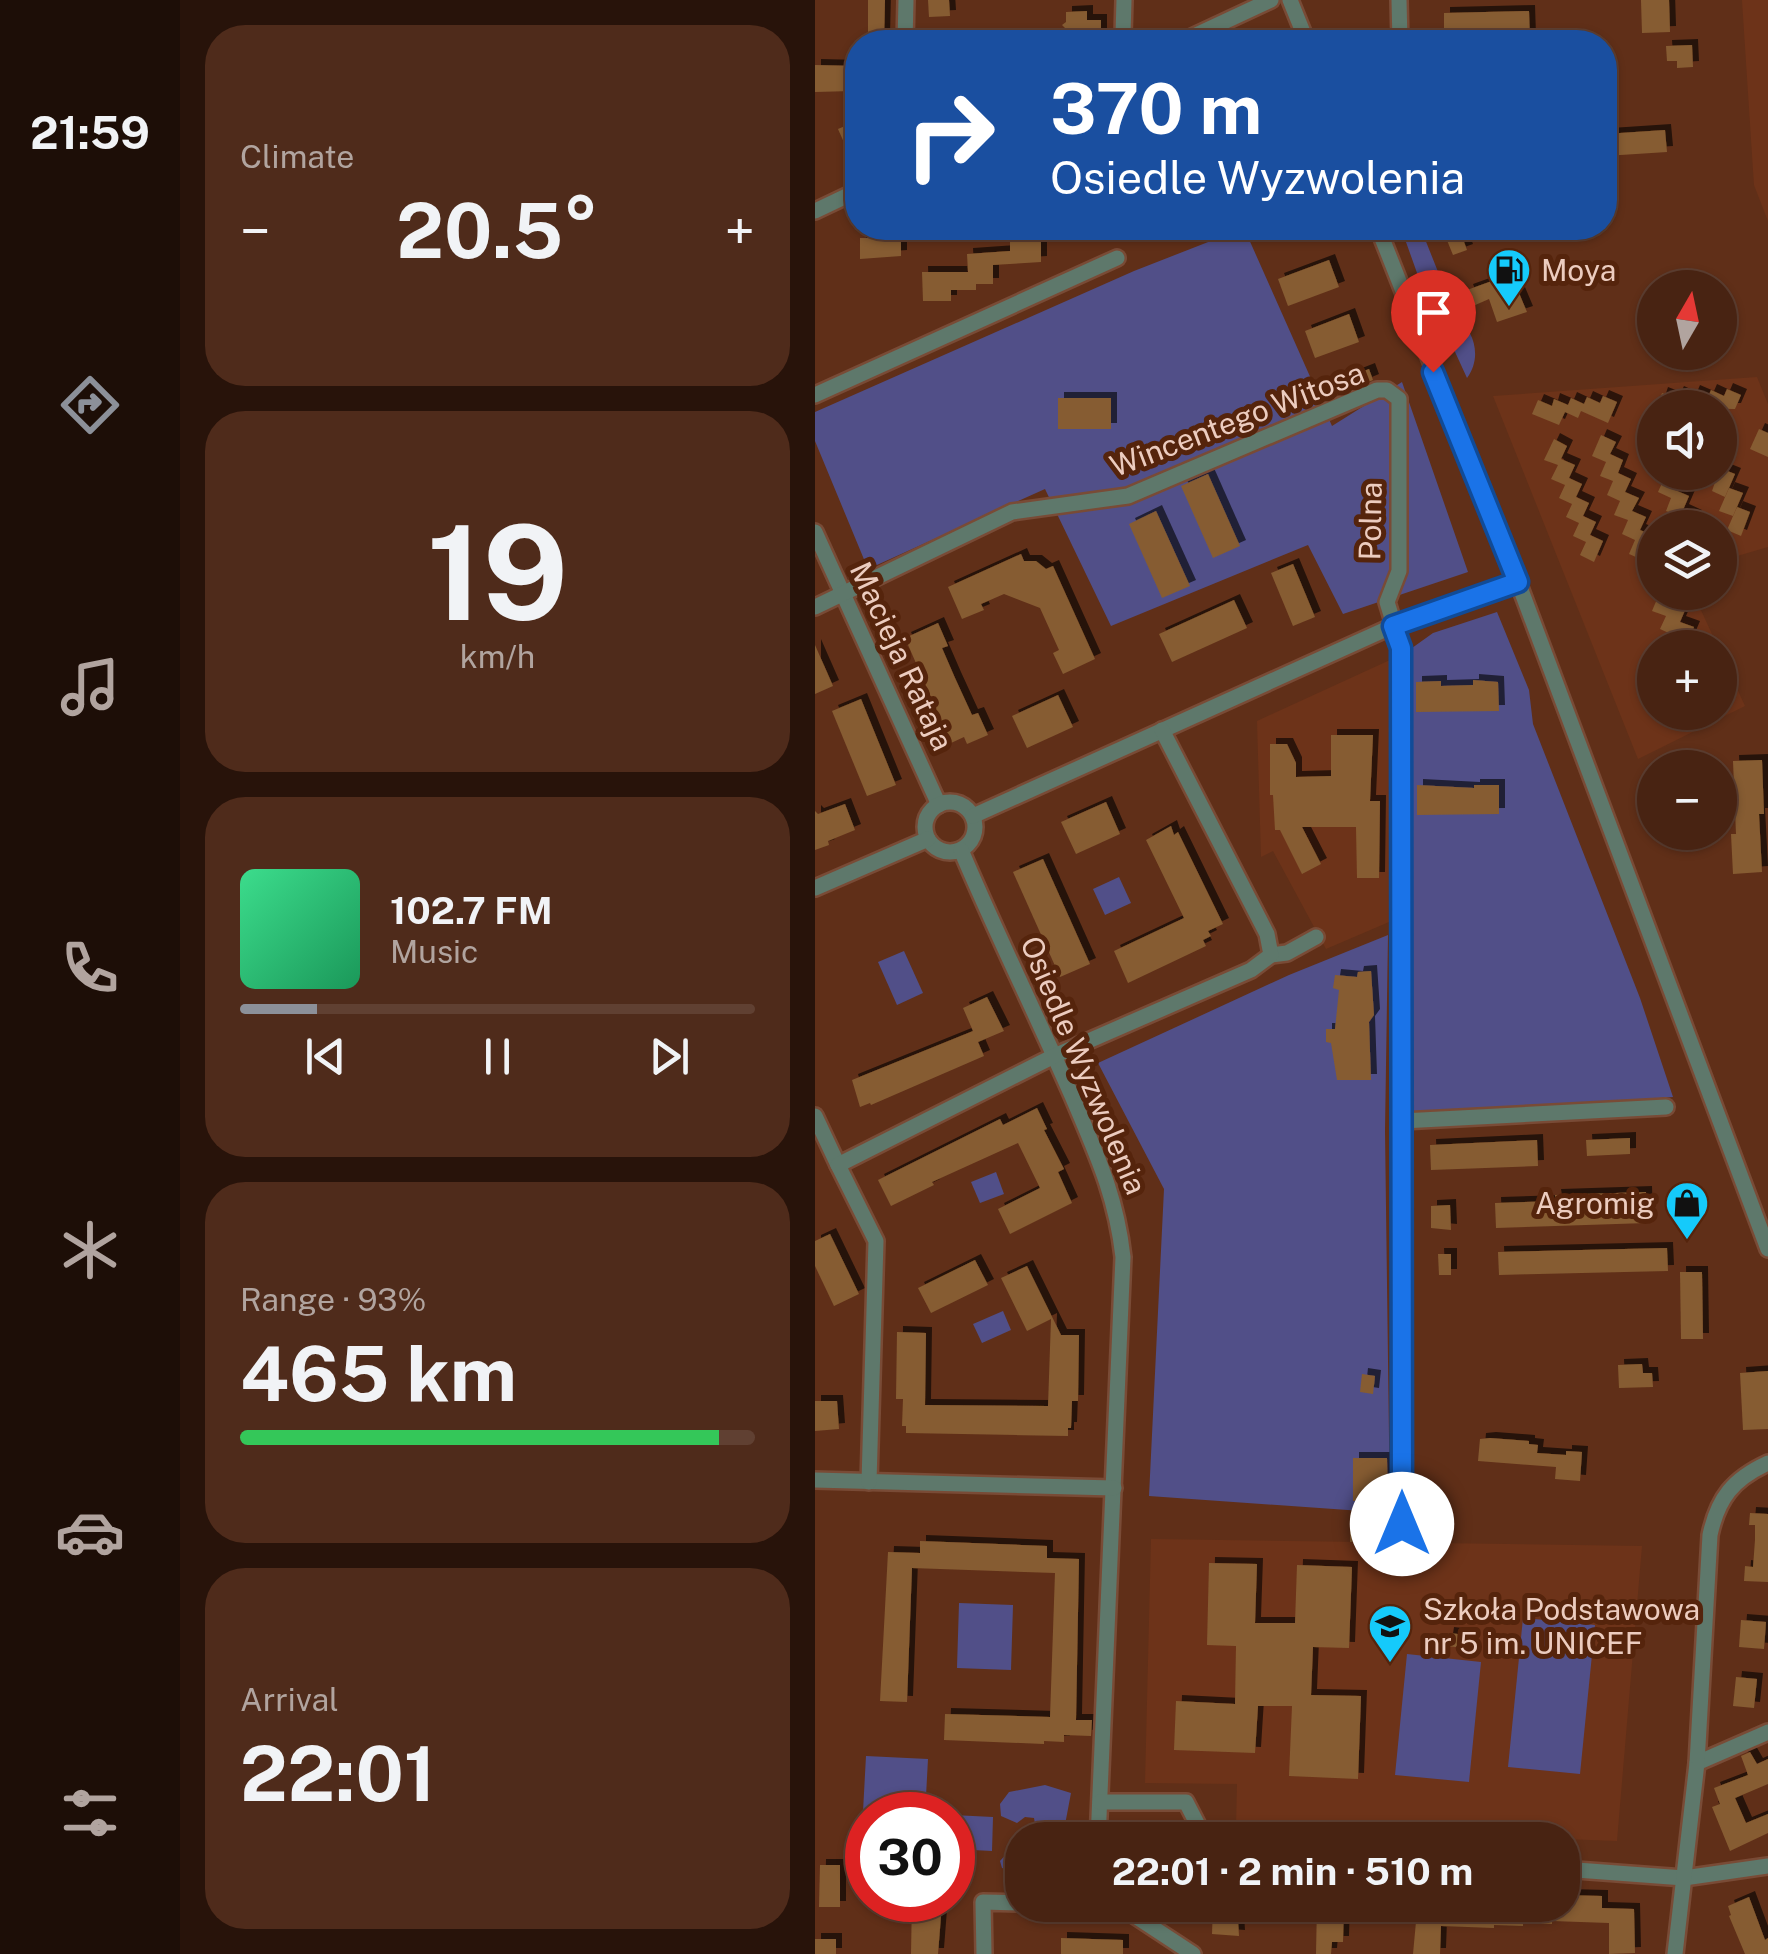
<!DOCTYPE html>
<meta charset="utf-8">
<style>
:root{--surface:#482312;--page:#4f2b1b;--text:#f1f3f6;--muted:#b1a49f;--line:#604032;--accent:#8c9099}
body{margin:0;font-family:"Public Sans",sans-serif;background:var(--page);color:var(--text);height:100vh;display:flex;flex-direction:column;font-size:38px;white-space:nowrap}
*{box-sizing:border-box;margin:0}
p{font-size:32px;color:var(--muted)}
.icon{flex:none;width:55px;height:55px;fill:none;stroke:currentColor;stroke-width:2;stroke-linecap:round;stroke-linejoin:round}
.map{position:relative;flex:1;overflow:hidden}
.details{display:flex;flex-direction:column;gap:25px;padding:25px;background:#28130a;width:635px}
.details>*{flex:none}
.guide{position:absolute;left:30px;top:30px;width:772px;height:210px;border-radius:40px;box-shadow:0 2px 8px #0004,0 0 0 2px var(--line);background:#1a4fa0;color:#fff;overflow:hidden}
.needle{width:65px;rotate:9deg}
.tools{position:absolute;left:822px;top:270px;display:grid;gap:20px}
.tools a{display:grid;place-items:center;width:100px;height:100px;border-radius:50%;background:var(--surface);box-shadow:0 2px 8px #0004,0 0 0 2px var(--line);font-size:50px}
.speed{position:absolute;left:30px;top:1792px;display:flex;gap:20px;font-size:50px;font-weight:700;text-align:center}
.speed>*{display:grid;place-content:center;width:130px;height:130px;border-radius:50%;background:var(--surface);box-shadow:0 2px 8px #0004,0 0 0 2px var(--line);line-height:1}
.speed .limit{border:15px solid #d22;background:#fff;color:#111}
.pin{position:absolute;display:grid;place-items:center;width:85px;height:85px;color:#fff;margin:-102px -42px;border-radius:50% 50% 50% 0;rotate:-45deg;box-shadow:0 0 10px #0007}
.pin .icon{rotate:45deg}
.me{position:absolute;width:110px;margin:-55px;rotate:0deg;stroke-linejoin:round;filter:drop-shadow(0 0 8px #0008)}
.turn{display:flex;align-items:center;gap:35px;height:210px;padding:0 40px;font-size:45px}
.turn .icon{width:130px;height:130px;stroke-width:2.5}
.turn b{display:block;font-size:70px;line-height:85px}
.big{font-size:75px;font-weight:700;line-height:1.1}
.details .card{flex:1;display:flex;flex-direction:column;justify-content:center;gap:15px;min-width:0;padding:0 35px;border-radius:40px;background:var(--page)}
.details .dial{align-items:center;gap:0}
.dial b{font-size:130px;line-height:1}
.song{display:flex;align-items:center;gap:30px}
.cover{width:120px;height:120px;border-radius:15px;background:linear-gradient(135deg,hsl(150 70% 55%),hsl(150 70% 35%))}
.played{height:10px;border-radius:5px;background:linear-gradient(90deg,var(--accent) 15%,var(--line) 15%)}
.keys{display:flex;justify-content:space-around;direction:ltr}
.heat{display:flex;justify-content:space-between;align-items:center;font-size:55px;direction:ltr}
.charge{height:15px;border-radius:8px;background:linear-gradient(90deg,#34c759 93%,var(--line) 0)}
.trip{position:absolute;left:190px;top:1822px;width:575px;height:100px;border-radius:40px;background:var(--surface);box-shadow:0 2px 8px #0004,0 0 0 2px var(--line);font-weight:700;line-height:100px;text-align:center}
main{display:flex;flex:1;min-height:0}
.tabs{display:flex;flex-direction:column;width:180px;justify-content:space-around;align-items:center;background:#1d0e07;color:var(--muted)}
.tabs .icon{width:70px;height:70px}
.tabs .selected{color:var(--accent)}
.tabs b{font-size:45px;color:var(--text)}
.map>svg:first-child{display:block}
.built{fill:#6d3319;fill-rule:evenodd}
.green{fill:#514f88}
.building{fill:#865c32;filter:url(#shadow)}
.lines{fill:none;stroke-linecap:round;stroke-linejoin:round}
.minor-casing{stroke:#794b36;stroke-width:20}
.minor{stroke:#5e786b;stroke-width:15}
.route-casing{stroke:#114b97;stroke-width:25}
.route{stroke:#1a73e8;stroke-width:18}
.labels{text-anchor:middle;dominant-baseline:central;stroke-width:10;stroke-linejoin:round;paint-order:stroke}
.poi-label{font-size:30px;fill:#ecccbf;stroke:#55240c;text-anchor:start}
.street-label{font-size:30px;fill:#ecccbf;stroke:#55240c}
</style>
<main>
<nav class="tabs">
<b>21:59</b>
<svg class="icon selected" aria-label="directions" viewBox="0 0 24 24"><path d="M12 3l9 9-9 9-9-9zM9 14v-3h6M13 9l2 2-2 2"/></svg>
<svg class="icon" aria-label="music" viewBox="0 0 24 24"><path d="M9 18V5l10-2v13"/><circle cx="6" cy="18" r="3"/><circle cx="16" cy="16" r="3"/></svg>
<svg class="icon" aria-label="phone" viewBox="0 0 24 24"><path d="M5 4h4l2 5-3 2q2 4 5 5l2-3 5 2v4C11 20 4 13 5 4z"/></svg>
<svg class="icon" aria-label="climate" viewBox="0 0 24 24"><path d="M12 3v18M4 7l16 10M4 17L20 7"/></svg>
<svg class="icon" aria-label="car" viewBox="0 0 24 24"><path d="M5 17H2v-5l4-1 3-4h7l3 4 3 1v5h-3M9 17h6M6 11h13"/><circle cx="7" cy="17" r="2"/><circle cx="17" cy="17" r="2"/></svg>
<svg class="icon" aria-label="filters" viewBox="0 0 24 24"><path d="M4 7h16M4 17h16"/><circle cx="9" cy="7" r="2"/><circle cx="15" cy="17" r="2"/></svg>
</nav>
<section class="details">
<div class="card"><p>Climate</p>
<div class="heat"><a>−</a><b class="big">20.5°</b><a>+</a></div>
</div>
<div class="card dial"><b>19</b><p>km/h</p></div>
<div class="card">
<div class="song"><i class="cover"></i><div><b>102.7 FM</b><p>Music</p></div></div>
<div class="played"></div>
<div class="keys"><svg class="icon" aria-label="previous" viewBox="0 0 24 24"><path d="M18 5L8 12l10 7zM5 5v14"/></svg><svg class="icon" aria-label="pause" viewBox="0 0 24 24"><path d="M8 5v14M16 5v14"/></svg><svg class="icon" aria-label="next" viewBox="0 0 24 24"><path d="M6 5l10 7-10 7zM19 5v14"/></svg></div>
</div>
<div class="card"><p>Range · 93%</p><b class="big">465 km</b><div class="charge"></div></div>
<div class="card"><p>Arrival</p><b class="big">22:01</b></div>
</section>
<div class="map">
<svg width="953" height="1954" viewBox="0 0 953 1954">
<defs>
<filter id="shadow"><feDropShadow dx="6" dy="-6" stdDeviation="0" flood-color="#0009"/></filter>
</defs>
<rect width="100%" height="100%" fill="#602f18"/>
<g class="built">
<polygon points="927,0 953,0 953,221 939,185"/>
<path d="M942 377 953 404V547L905 561V528H840V592L878 593 903 647 840 648V712H905V651L930 706 823 759 678 396ZM840 408H905V472H840Z"/>
<polygon points="575,660 574,922 511,949 458,851 446,857 442,721"/>
<polygon points="336,1539 827,1546 802,1841 421,1827 422,1784 330,1783"/>
</g>
<g class="green">
<polygon points="429,228 517,426 587,382 653,572 528,614 493,545 296,626 230,489 53,569 0,441 0,412 319,271"/>
<path d="M586 228 606 229 641 317C660 331 667 358 652 378L635 341 627 343Z"/>
<polygon points="682,612 714,690 718,724 825,998 858,1097 594,1116 597,648 618,633"/>
<polygon points="304,877 316,903 290,915 278,889"/>
<polygon points="573,935 570,1131 575,1513 334,1496 349,1189 283,1063 474,975"/>
<polygon points="89,951 108,993 82,1005 63,962"/>
<polygon points="181,1172 189,1194 165,1203 156,1182"/>
<polygon points="188,1311 196,1330 167,1343 158,1324"/>
<polygon points="144,1603 198,1605 196,1670 142,1668"/>
<polygon points="708,1618 780,1625 765,1774 693,1767"/>
<polygon points="592,1654 666,1662 654,1782 580,1775"/>
<polygon points="51,1756 113,1759 110,1815 52,1815 52,1867 45,1867"/>
<polygon points="230,1785 256,1793 249,1830 255,1832 256,1840 218,1840 222,1836 219,1818 210,1817 202,1823 186,1816 185,1804 194,1792"/>
<polygon points="138,1815 178,1817 177,1851 138,1849"/>
<polygon points="207,1849 207,1873 187,1868 185,1861 194,1851"/>
</g>
<g class="building">
<polygon points="53,0 70,0 69,42 53,42"/>
<polygon points="113,0 134,0 135,16 114,17"/>
<polygon points="826,0 854,0 855,32 827,33"/>
<polygon points="272,11 272,20 286,20 286,35 251,35 251,29 247,25 251,22 251,12"/>
<polygon points="714,11 715,41 629,42 629,13"/>
<polygon points="877,45 878,67 862,68 862,61 852,61 851,46"/>
<polygon points="0,65 42,66 42,81 36,81 37,91 0,92"/>
<polygon points="42,121 42,141 31,147 23,129"/>
<polygon points="850,130 852,152 790,156 790,134"/>
<polygon points="66,228 86,228 86,256 45,259 45,238 66,238"/>
<polygon points="627,228 644,228 652,250 638,255"/>
<polygon points="211,233 226,233 226,262 178,265 178,284 161,284 161,290 136,290 136,301 108,301 107,272 153,272 152,254 195,251 195,240 210,236"/>
<polygon points="514,260 524,287 473,306 463,279"/>
<polygon points="688,277 695,297 704,293 712,312 682,322 674,299 658,306 652,290"/>
<polygon points="534,314 544,342 500,358 490,331"/>
<polygon points="554,369 558,380 522,395 518,383"/>
<polygon points="912,389 926,395 920,409 842,408 847,393 860,398 863,392 876,398 879,391 893,397 896,390 909,396"/>
<polygon points="788,396 802,402 793,423 766,411 763,418 750,412 744,425 717,414 723,400 737,406 739,399 753,405 756,398 769,404 772,397 785,403"/>
<rect x="243" y="398" width="53" height="31"/>
<polygon points="944,429 953,433 953,457 935,449"/>
<polygon points="786,435 801,442 795,454 808,460 803,473 816,479 810,492 824,498 817,511 831,517 825,530 839,536 828,560 814,554 820,540 807,534 813,520 799,515 805,501 792,495 798,481 785,476 791,462 777,456"/>
<polygon points="739,439 752,446 746,459 760,465 754,478 767,484 761,497 774,503 768,516 781,522 775,535 788,541 779,562 765,555 771,542 758,536 764,523 751,517 757,504 744,498 750,485 736,479 743,465 729,460"/>
<polygon points="905,468 920,474 910,497 897,491"/>
<polygon points="852,472 868,472 860,490 874,496 868,510 881,516 876,528 860,528 864,516 851,511 856,498 843,492"/>
<polygon points="393,474 425,546 398,558 366,486"/>
<polygon points="914,488 928,493 918,516 904,511"/>
<polygon points="922,507 935,512 926,536 912,530"/>
<polygon points="341,511 375,586 347,598 314,524"/>
<polygon points="206,554 209,561 221,561 231,569 238,566 280,659 248,674 238,653 244,650 225,608 189,594 166,604 169,610 147,619 133,587"/>
<polygon points="478,564 500,617 478,626 456,573"/>
<polygon points="845,592 862,592 857,602 871,608 865,622 879,627 870,648 853,648 858,635 845,629 851,616 837,611"/>
<polygon points="419,600 432,628 357,662 344,634"/>
<polygon points="123,623 133,646 127,648 140,678 157,715 163,713 173,735 152,744 149,737 136,743 90,638"/>
<polygon points="0,645 18,686 0,694"/>
<polygon points="658,680 683,682 684,711 601,712 601,682 626,681 626,686 658,685"/>
<polygon points="243,695 258,727 212,748 197,716"/>
<polygon points="46,699 81,785 52,796 17,711"/>
<polygon points="516,735 558,735 555,801 565,801 564,878 542,878 541,827 487,827 506,864 487,874 465,830 460,830 458,795 455,795 455,744 472,744 481,763 481,777 516,776"/>
<polygon points="947,760 949,814 944,814 947,872 918,874 916,834 921,834 918,761"/>
<polygon points="602,785 659,788 659,785 684,785 684,814 602,815"/>
<polygon points="291,802 305,834 261,854 246,822"/>
<polygon points="30,804 40,830 13,841 14,845 0,850 0,811 3,814"/>
<polygon points="356,826 359,835 363,832 408,924 393,931 396,936 388,940 391,946 313,983 299,951 369,918 331,840"/>
<polygon points="228,859 275,964 245,977 198,872"/>
<polygon points="556,971 559,1015 554,1022 556,1080 522,1080 516,1043 511,1042 511,1029 520,1029 524,990 518,988 520,975 542,977 543,972"/>
<polygon points="172,997 189,1031 163,1042 169,1056 56,1105 55,1103 45,1107 37,1080 158,1031 148,1008"/>
<polygon points="222,1108 232,1129 229,1130 249,1169 243,1172 257,1203 195,1234 183,1209 225,1188 203,1143 117,1182 119,1185 76,1206 63,1180 185,1119 188,1125"/>
<polygon points="815,1138 815,1154 772,1156 771,1140"/>
<polygon points="722,1140 723,1166 616,1170 615,1145"/>
<polygon points="831,1192 832,1223 681,1228 680,1203 741,1201 740,1195"/>
<polygon points="635,1205 636,1230 616,1228 616,1206"/>
<polygon points="15,1234 44,1294 19,1306 0,1266 0,1241"/>
<polygon points="852,1248 853,1271 684,1275 683,1252"/>
<polygon points="623,1254 636,1254 636,1275 624,1275"/>
<polygon points="160,1260 173,1285 116,1313 103,1288"/>
<polygon points="212,1266 246,1335 264,1335 263,1401 257,1401 256,1428 253,1428 253,1436 91,1433 91,1426 87,1426 88,1399 81,1399 82,1332 111,1333 110,1405 233,1406 236,1319 212,1331 186,1278"/>
<polygon points="865,1272 887,1272 888,1339 866,1339"/>
<polygon points="827,1364 828,1373 837,1373 838,1387 804,1388 803,1365"/>
<polygon points="953,1371 953,1429 928,1430 925,1373"/>
<polygon points="547,1374 560,1376 558,1394 545,1392"/>
<polygon points="0,1401 22,1401 24,1429 0,1431"/>
<polygon points="675,1438 714,1441 714,1444 723,1445 722,1453 751,1455 751,1451 767,1452 765,1481 740,1479 741,1467 663,1461 665,1439"/>
<polygon points="538,1458 572,1458 573,1501 538,1501"/>
<polygon points="935,1513 953,1514 953,1582 929,1581 930,1566 938,1567 940,1540 940,1525 934,1525"/>
<polygon points="549,1514 549,1526 576,1526 578,1541 535,1542 535,1515"/>
<polygon points="105,1541 232,1546 232,1558 264,1559 261,1720 277,1720 276,1736 249,1735 249,1742 229,1741 229,1744 129,1740 130,1714 235,1717 240,1573 97,1568 92,1702 65,1701 73,1552 105,1553"/>
<polygon points="394,1563 442,1564 440,1623 480,1623 482,1565 537,1567 534,1648 498,1647 496,1695 546,1696 543,1779 474,1776 477,1706 443,1706 440,1753 359,1750 361,1701 420,1704 421,1646 392,1645"/>
<polygon points="926,1620 951,1622 949,1649 924,1647"/>
<polygon points="633,1633 652,1635 651,1648 631,1646"/>
<polygon points="921,1677 942,1679 939,1708 918,1706"/>
<polygon points="935,1752 942,1764 953,1759 953,1784 920,1798 931,1823 953,1814 953,1833 915,1851 897,1807 905,1804 899,1788 933,1775 926,1756"/>
<polygon points="5,1865 25,1865 25,1907 4,1907"/>
<polygon points="748,1895 787,1896 787,1908 819,1909 820,1953 794,1954 794,1923 737,1921 737,1924 708,1923 708,1926 679,1925 679,1928 626,1926 625,1954 598,1954 602,1911 635,1912 635,1905 748,1905"/>
<polygon points="934,1897 950,1940 953,1938 953,1954 930,1954 914,1916 916,1915 913,1906"/>
<polygon points="97,1900 127,1903 123,1954 96,1954"/>
<polygon points="398,1905 422,1905 424,1936 397,1934"/>
<polygon points="502,1905 529,1905 528,1942 517,1942 516,1954 501,1954"/>
<polygon points="246,1938 308,1940 308,1954 246,1954"/>
<rect x="0" y="1939" width="21" height="15"/>
</g>
<g class="lines">
<g class="minor-casing">
<g id="minor">
<polyline points="309,0 308,35 312,42"/>
<polyline points="475,0 492,42"/>
<polyline points="584,0 585,42"/>
<polyline points="90,42 91,0"/>
<polyline points="366,42 456,0"/>
<polyline points="0,211 42,191"/>
<polyline points="563,228 703,582 953,1249"/>
<polyline points="0,395 302,258"/>
<polyline points="0,532 124,805"/>
<polyline points="0,607 197,512 313,496 562,390 572,390 584,399 584,571 572,602 586,648 587,1121 851,1107"/>
<circle cx="135" cy="827" r="25"/>
<polyline points="158,816 578,626 703,582"/>
<path d="M146 850C181 933 221 1014 257 1096 281 1153 301 1195 308 1257L283 1840"/>
<polyline points="0,888 113,839"/>
<polyline points="456,955 472,953 501,937"/>
<polyline points="0,1116 23,1165"/>
<polyline points="587,1121 587,1524"/>
<polyline points="0,1480 299,1488"/>
<polyline points="54,1482 61,1241 23,1165 239,1056 436,970 456,955 452,934 347,730"/>
<polyline points="882,1763 953,1732"/>
<polyline points="285,1802 371,1802 389,1837 395,1840"/>
<polyline points="748,1869 869,1878 953,1866"/>
<polyline points="290,1905 308,1908 378,1954"/>
<polyline points="169,1954 168,1902 208,1903"/>
<path d="M860 1954 882 1763 895 1535C903 1498 918 1479 953 1463"/>
</g>
</g>
<use href="#minor" class="minor"/>
</g>
<g class="lines">
<g class="route-casing">
<polyline id="route" points="587,1524 586,648 578,626 703,582 618,372"/>
</g>
<use href="#route" class="route"/>
</g>
<defs>
<g id="fuel-pin" transform="scale(2.25)"><path d="M0 17L-7.5 6A9.5 9.5 0 1 1 7.5 6Z" fill="#15cafb" stroke="#55240c"/><path d="M-5.5-6h7V0h2V4h1.3V-2.5L3-4.5l.8-.8L6-3V5H2.5V1h-1V6h-7ZM-4.2-4.7v3.2H.2V-4.7Z" fill="#111"/></g>
<g id="shop-pin" transform="scale(2.25)"><path d="M0 17L-7.5 6A9.5 9.5 0 1 1 7.5 6Z" fill="#15cafb" stroke="#55240c"/><path d="M-5-2.5h2.3a2.7 3.5 0 0 1 5.4 0H5L5.5 6h-11ZM-1.5-2.5h3a1.5 2.3 0 0 0-3 0Z" fill="#111"/></g>
<g id="school-pin" transform="scale(2.25)"><path d="M0 17L-7.5 6A9.5 9.5 0 1 1 7.5 6Z" fill="#15cafb" stroke="#55240c"/><path d="M0-5L7-2L0 1L-7-2ZM-4 1L0 2.5L4 1V4Q0 6-4 4Z" fill="#111"/></g>
</defs>
<g fill-rule="evenodd">
<use href="#fuel-pin" x="694" y="270"/>
<use href="#shop-pin" x="872" y="1203"/>
<use href="#school-pin" x="575" y="1626"/>
</g>
<g class="labels">
<g class="poi-label">
<text x="726" y="270">Moya</text>
<text x="840" y="1203" text-anchor="end">Agromig</text>
<text x="608" y="1609">Szkoła Podstawowa<tspan x="608" dy="34">nr 5 im. UNICEF</tspan></text>
</g>
<g class="street-label">
<text transform="translate(422 419) rotate(-21)">Wincentego Witosa</text>
<text transform="translate(555 521) rotate(-89)">Polna</text>
<text transform="translate(87 656) rotate(65)">Macieja Rataja</text>
<text transform="translate(269 1065) rotate(67)">Osiedle Wyzwolenia</text>
</g>
</g>
</svg>
<div class="tools">
<a><svg class="needle" viewBox="-14 -14 28 28"><path d="M0-13l5 13h-10z" fill="#e53935"/><path d="M0 13l5-13h-10z" fill="#b1a49f"/></svg></a>
<a><svg class="icon" aria-label="sound" viewBox="0 0 24 24"><path d="M4 9h4l5-4v14l-5-4H4zM17 9q2 3 0 6"/></svg></a>
<a><svg class="icon" aria-label="layers" viewBox="0 0 24 24"><path d="M12 4l9 5-9 5-9-5zM3 14l9 5 9-5"/></svg></a>
<a>+</a>
<a>−</a>
</div>
<div class="speed"><div class="limit">30</div></div>
<div class="pin" style="left:618px;top:372px;background:#d93025"><svg class="icon" aria-label="arrive" viewBox="0 0 24 24"><path d="M6 21V4h12l-3 4 3 4H6"/></svg></div>
<svg class="me" style="left:587px;top:1524px" viewBox="-20 -20 40 40"><circle r="19" fill="#fff"/><path d="M0-13L10 11 0 6-10 11z" fill="#1a73e8"/></svg>
<div class="trip">22:01 · 2 min · 510 m</div>
<div class="guide">
<div class="turn"><svg class="icon" aria-label="right" viewBox="0 0 24 24"><path d="M7 20v-9h11M14 6l5 5-5 5"/></svg><div><b>370 m</b>Osiedle Wyzwolenia</div></div>
</div>
</div>
</main>
